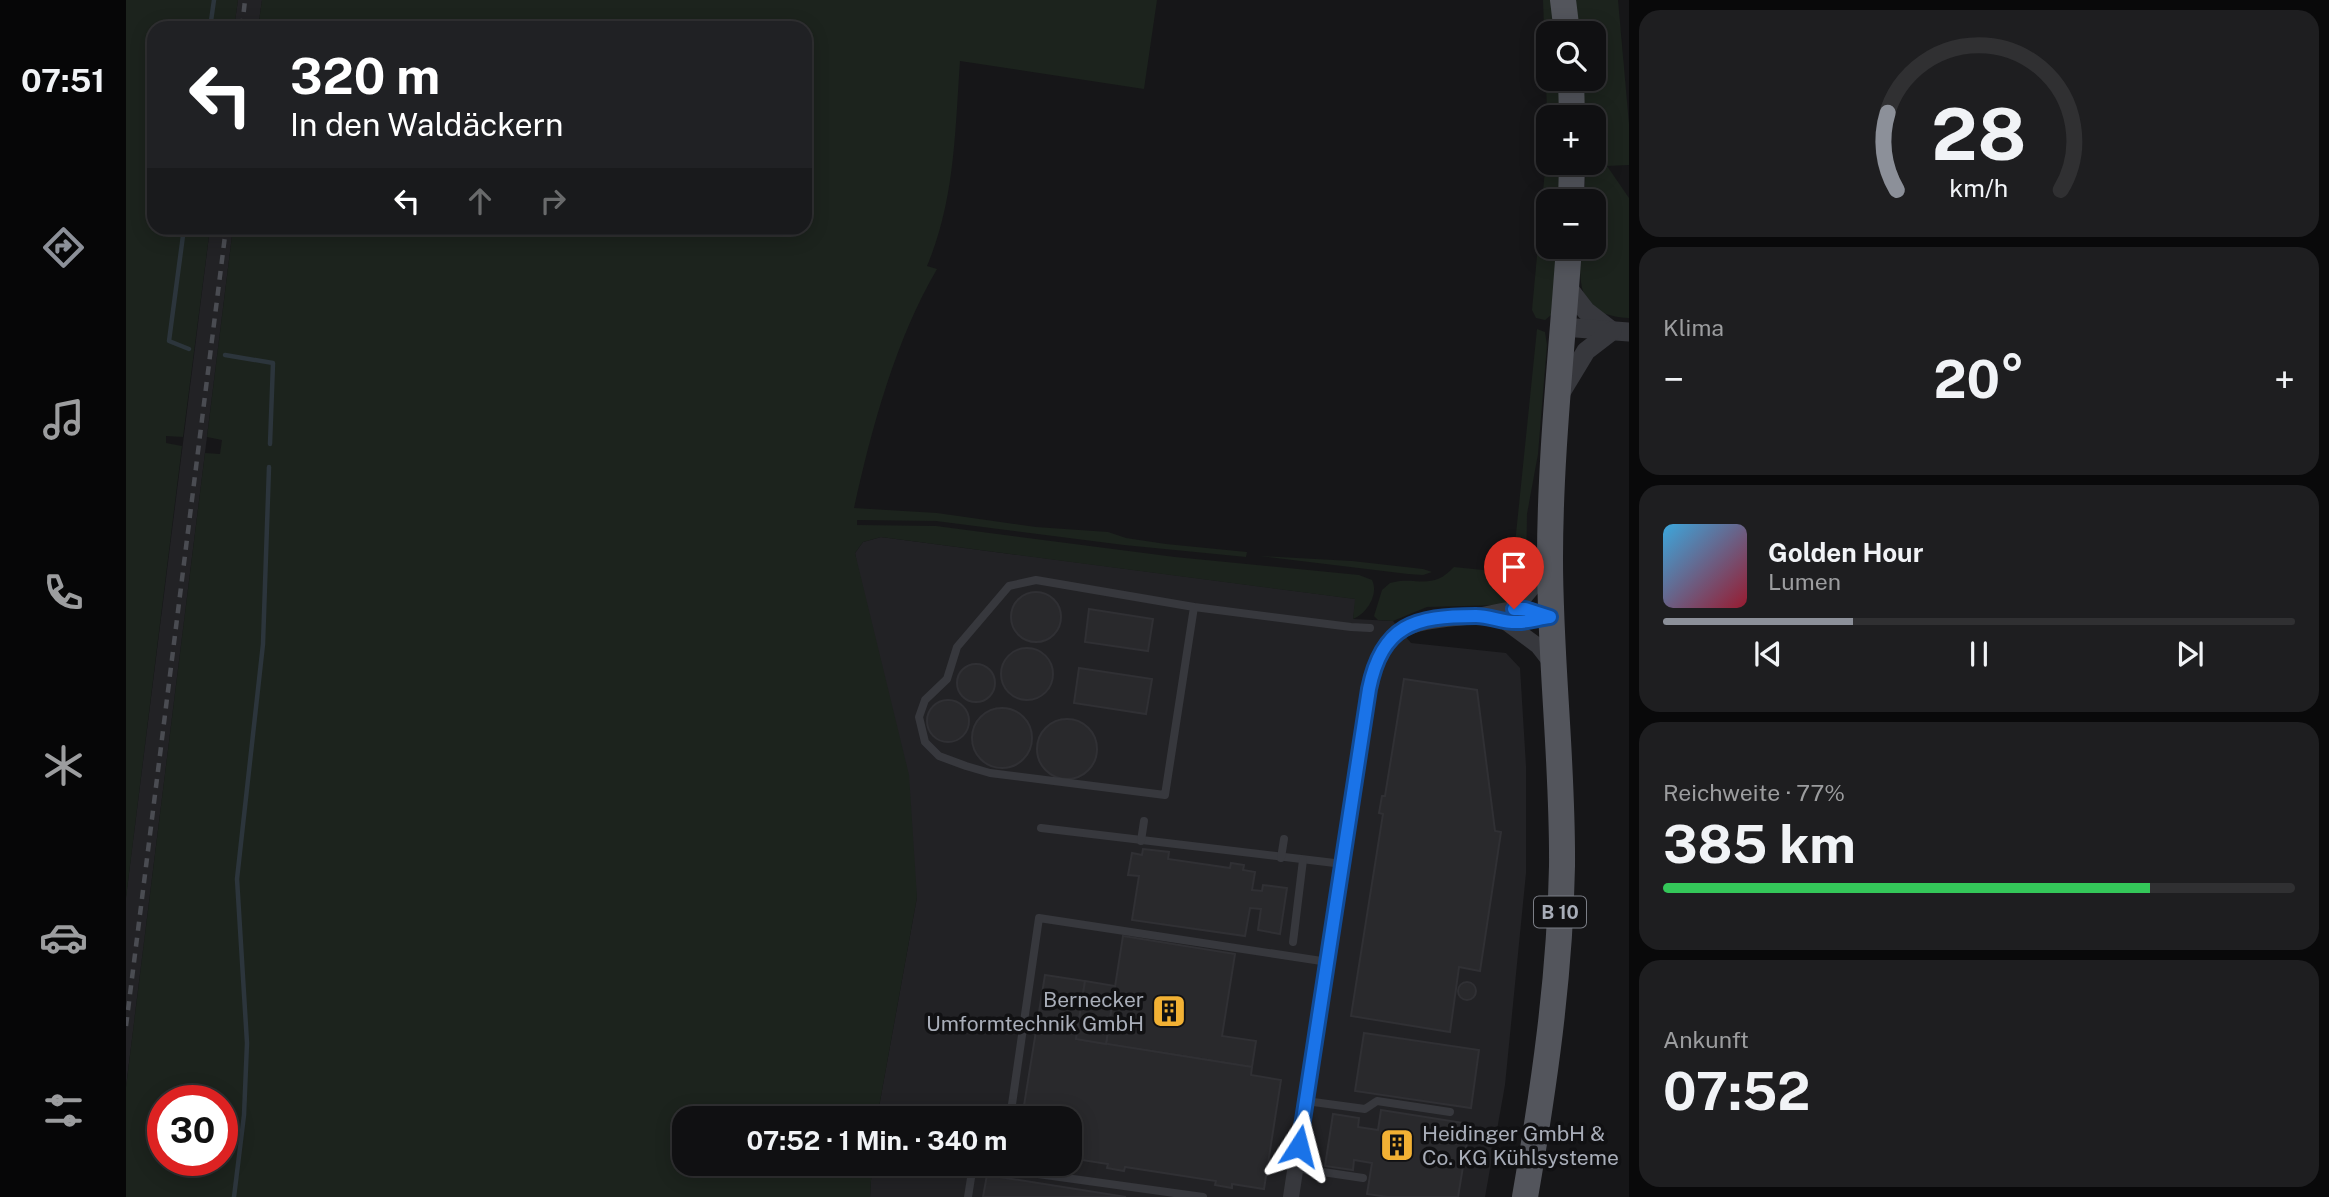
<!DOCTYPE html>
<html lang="de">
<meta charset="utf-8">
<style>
:root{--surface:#101012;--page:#1e1e20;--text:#f1f3f6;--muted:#9c9d9f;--line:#303032;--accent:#8c9099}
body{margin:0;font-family:"Public Sans",sans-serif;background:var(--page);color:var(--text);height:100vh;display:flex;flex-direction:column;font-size:26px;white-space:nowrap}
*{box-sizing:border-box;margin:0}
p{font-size:23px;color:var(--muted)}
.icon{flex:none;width:38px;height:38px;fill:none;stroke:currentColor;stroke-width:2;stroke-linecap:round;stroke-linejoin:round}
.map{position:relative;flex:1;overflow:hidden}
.panel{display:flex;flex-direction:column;gap:10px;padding:10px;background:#09090a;width:700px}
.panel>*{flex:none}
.hud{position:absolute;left:21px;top:21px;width:665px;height:214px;border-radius:21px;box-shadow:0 4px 18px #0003,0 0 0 2px var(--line);background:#202124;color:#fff;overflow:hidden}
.controls{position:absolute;left:1410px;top:21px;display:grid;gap:14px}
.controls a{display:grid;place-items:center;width:70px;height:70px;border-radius:14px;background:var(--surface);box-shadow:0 4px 18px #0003,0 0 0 2px var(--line);font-size:35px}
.speed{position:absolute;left:21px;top:1085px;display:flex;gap:14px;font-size:35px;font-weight:700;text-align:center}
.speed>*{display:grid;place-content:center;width:91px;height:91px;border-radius:50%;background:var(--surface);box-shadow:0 4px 18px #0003,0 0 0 2px var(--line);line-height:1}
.speed .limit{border:10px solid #d22;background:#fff;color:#111}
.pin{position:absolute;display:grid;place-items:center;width:60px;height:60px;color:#fff;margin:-72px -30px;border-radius:50% 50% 50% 0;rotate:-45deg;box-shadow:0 0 7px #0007}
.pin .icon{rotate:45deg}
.me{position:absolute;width:77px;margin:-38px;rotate:9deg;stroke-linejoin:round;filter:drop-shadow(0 0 5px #0008)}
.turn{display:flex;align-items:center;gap:24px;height:147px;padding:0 28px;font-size:32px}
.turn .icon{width:91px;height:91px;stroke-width:2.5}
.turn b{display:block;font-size:49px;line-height:60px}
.lanes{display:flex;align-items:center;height:66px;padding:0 28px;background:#0003;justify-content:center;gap:35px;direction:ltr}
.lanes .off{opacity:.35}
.big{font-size:52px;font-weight:700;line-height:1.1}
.panel .widget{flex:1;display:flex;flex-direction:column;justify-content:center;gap:10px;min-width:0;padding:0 24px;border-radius:21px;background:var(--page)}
.panel .dial{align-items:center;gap:0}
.dial svg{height:182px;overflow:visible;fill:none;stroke:var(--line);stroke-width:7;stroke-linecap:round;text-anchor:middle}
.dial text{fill:var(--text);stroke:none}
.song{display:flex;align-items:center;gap:21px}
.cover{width:84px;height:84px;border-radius:10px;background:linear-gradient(135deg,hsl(200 70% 55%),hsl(350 70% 35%))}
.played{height:7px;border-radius:4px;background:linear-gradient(90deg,var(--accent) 30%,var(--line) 30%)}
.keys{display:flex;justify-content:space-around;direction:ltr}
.heat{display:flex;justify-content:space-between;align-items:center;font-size:38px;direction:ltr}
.charge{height:10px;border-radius:5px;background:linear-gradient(90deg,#34c759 77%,var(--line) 0)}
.trip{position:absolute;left:546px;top:1106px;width:410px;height:70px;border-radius:21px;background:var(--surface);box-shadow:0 4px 18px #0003,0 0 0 2px var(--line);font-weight:700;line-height:70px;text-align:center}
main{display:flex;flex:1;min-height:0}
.dock{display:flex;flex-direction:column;width:126px;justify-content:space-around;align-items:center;background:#060607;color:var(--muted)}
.dock .icon{width:49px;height:49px}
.dock .on{color:var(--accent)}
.dock b{font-size:32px;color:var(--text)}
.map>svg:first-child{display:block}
.built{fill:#222225}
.green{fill:#1c231d;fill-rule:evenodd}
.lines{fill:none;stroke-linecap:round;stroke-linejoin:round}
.stream{stroke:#2c353c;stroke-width:4.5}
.building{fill:#29292c;stroke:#303034;stroke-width:2}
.service{stroke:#37383d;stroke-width:8}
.minor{stroke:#37383d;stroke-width:16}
.tertiary{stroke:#37383d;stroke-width:19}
.primary{stroke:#53555c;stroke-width:26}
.rail{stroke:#4a4c52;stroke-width:4.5;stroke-dasharray:9 7;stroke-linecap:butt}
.route-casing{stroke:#114b97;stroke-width:18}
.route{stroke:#1a73e8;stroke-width:12}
.labels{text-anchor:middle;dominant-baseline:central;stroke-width:7;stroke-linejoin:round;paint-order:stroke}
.shield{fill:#111113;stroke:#7b7e86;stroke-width:2}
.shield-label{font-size:19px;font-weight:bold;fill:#a8adb8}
.poi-label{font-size:21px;fill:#a8adb8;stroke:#111113;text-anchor:end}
</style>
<main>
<nav class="dock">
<b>07:51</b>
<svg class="icon on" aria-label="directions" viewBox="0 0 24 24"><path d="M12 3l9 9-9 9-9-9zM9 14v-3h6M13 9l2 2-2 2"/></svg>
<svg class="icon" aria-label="music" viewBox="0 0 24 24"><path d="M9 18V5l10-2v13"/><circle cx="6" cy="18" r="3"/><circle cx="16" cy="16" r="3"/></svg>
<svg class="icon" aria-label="phone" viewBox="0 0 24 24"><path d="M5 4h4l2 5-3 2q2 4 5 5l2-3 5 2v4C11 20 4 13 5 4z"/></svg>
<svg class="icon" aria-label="climate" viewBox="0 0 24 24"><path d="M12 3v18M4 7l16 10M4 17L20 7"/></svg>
<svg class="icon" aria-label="car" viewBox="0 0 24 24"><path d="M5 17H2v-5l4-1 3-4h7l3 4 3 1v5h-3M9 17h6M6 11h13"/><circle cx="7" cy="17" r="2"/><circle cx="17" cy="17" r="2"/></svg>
<svg class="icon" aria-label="filters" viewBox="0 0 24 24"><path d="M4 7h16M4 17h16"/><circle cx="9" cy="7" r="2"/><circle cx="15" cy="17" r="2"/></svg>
</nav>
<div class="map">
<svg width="1503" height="1197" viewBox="0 0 1503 1197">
<rect width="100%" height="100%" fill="#161618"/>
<g class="built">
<polygon points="112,0 136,0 132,28 108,28"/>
<polygon points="84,228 107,228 0,1087 0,897"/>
<polygon points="755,537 1230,599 1227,619 1267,621 1285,643 1380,653 1394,668 1400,766 1400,873 1379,1085 1359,1197 744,1197 746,1164 943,1164 943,1118 751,1118 791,897 729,553 737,542"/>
</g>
<g class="green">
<polygon points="0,0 112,0 108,28 28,28 28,228 84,228 57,437 40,436 40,443 56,446 0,898"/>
<path d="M136 0H1031L1018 89 834 61C829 131 829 200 801 266L811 269C769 341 746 427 728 508L811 513 910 527 982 532 1000 538 1040 544 1121 552 1120 557 998 545 810 521 731 520V525L810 526 1049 557 1233 575 1246 580C1253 594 1241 614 1227 619L1229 599 755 537 737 542 729 553 783 775 791 897 751 1118H558V1164H746L744 1197H0V1087L79 453 94 454 96 440 81 437 107 228H679V28H132ZM37 1101H96V1160H37Z"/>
<polygon points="1417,0 1426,0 1430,33 1423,33 1423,79 1433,79 1434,117 1423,117 1423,163 1434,163 1433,201 1423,201 1423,247 1431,247 1425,315 1419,320 1410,318 1406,310 1422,138"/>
<path d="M1447 0H1492L1503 124V165L1481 166 1503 198V318C1454 315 1452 289 1455 247H1468V201H1458L1460 163H1468V117H1459L1457 79H1468V33H1451Z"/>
<path d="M1411 329 1419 332 1421 345 1412 454 1401 514 1400 576C1396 590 1389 598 1376 605L1301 607 1267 621 1252 620 1248 616 1256 590 1264 583C1290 575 1305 592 1328 567L1386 573Z"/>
<polygon points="1133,556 1226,561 1297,569 1306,572 1297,575 1282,574"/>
</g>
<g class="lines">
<g class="stream">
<polyline points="84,28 88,0"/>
<polyline points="58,228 43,341 63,349"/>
<polyline points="99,355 147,363 144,444"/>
<polyline points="108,1197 118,1115 121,1043 111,879 137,644 143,467"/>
</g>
</g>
<g class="building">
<circle cx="910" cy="617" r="25"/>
<polygon points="963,609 1027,619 1022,651 959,642"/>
<circle cx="901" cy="674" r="26"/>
<circle cx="850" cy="683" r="19"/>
<polygon points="953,668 1026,679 1020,714 948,703"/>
<polygon points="1278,679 1351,690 1369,831 1375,832 1354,971 1333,967 1324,1032 1225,1016 1257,814 1253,813 1256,796 1259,796"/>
<circle cx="822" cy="721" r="21"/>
<circle cx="876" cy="738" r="30"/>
<circle cx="941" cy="749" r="30"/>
<polygon points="1017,849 1043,852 1042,859 1104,868 1105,863 1118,865 1117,870 1129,872 1126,890 1136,891 1137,885 1161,888 1154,934 1132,930 1135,909 1124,908 1119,936 1006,920 1013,876 1002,875 1006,853 1016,855"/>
<polygon points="997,936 1109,954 1096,1036 1130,1041 1126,1067 980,1044"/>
<polygon points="919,975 959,981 950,1039 1126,1067 1125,1075 1155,1080 1138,1189 1106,1184 1106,1188 1089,1185 1090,1181 999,1167 998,1171 981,1168 982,1164 943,1158 943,1118 896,1118"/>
<polygon points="959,981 989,986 980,1044 950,1039"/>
<circle cx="1341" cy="991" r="9"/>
<polygon points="1238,1033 1353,1050 1345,1108 1229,1091"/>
<polygon points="1255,1110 1344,1124 1332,1197 1262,1197 1241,1194 1246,1163 1228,1160 1227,1170 1199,1166 1207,1114 1233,1118 1232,1127 1252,1130"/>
<polygon points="861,1175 1000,1197 857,1197"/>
</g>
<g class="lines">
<g class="service">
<polyline points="1068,607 910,580 883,586 831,647 821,679 799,700 793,717 799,742 813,756 840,766 864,773 1039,795 1068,607 1225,627 1244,628"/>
<polyline points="915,828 1217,864"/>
<polyline points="1015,841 1018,821"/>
<polyline points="1155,858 1158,839"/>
<polyline points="1167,942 1177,860"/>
<polyline points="1180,1101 1239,1109 1251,1101 1324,1112"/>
<polyline points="884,1118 913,918 1202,962"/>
<polyline points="1170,1168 1237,1178"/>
<polyline points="842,1197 847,1165 1077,1197"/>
</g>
<g class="minor">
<polyline points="1388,609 1407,587 1421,560"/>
<polyline points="1361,618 1392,622 1422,617"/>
<polyline points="1381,623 1412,646 1426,664"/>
<path d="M1165 1197 1243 689C1258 618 1289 623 1350 616 1366 615 1382 607 1398 609 1407 610 1416 614 1424 617"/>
</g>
<g class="tertiary">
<polyline points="1440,285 1460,311 1486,331"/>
<polyline points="1437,327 1503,332"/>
<polyline points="1434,394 1460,351 1486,331"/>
</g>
<g class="primary">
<polyline points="1437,0 1441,33"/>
<polyline points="1445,79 1446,117"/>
<polyline points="1445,201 1446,163"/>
<path d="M1399 1197C1418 1087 1434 977 1436 866 1437 763 1424 661 1424 559 1424 455 1436 350 1443 247"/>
</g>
<g class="rail">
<polyline points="116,28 119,0"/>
<polyline points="0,1026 100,228"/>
</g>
</g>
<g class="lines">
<g class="route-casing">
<path id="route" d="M1173 1146 1243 689C1256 625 1288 616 1350 616 1364 616 1378 623 1392 622 1403 622 1414 618 1424 617L1399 609H1388"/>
</g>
<use href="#route" class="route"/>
</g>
<defs>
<g id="building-square" transform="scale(1.75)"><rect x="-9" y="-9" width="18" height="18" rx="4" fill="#f2b134" stroke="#111113"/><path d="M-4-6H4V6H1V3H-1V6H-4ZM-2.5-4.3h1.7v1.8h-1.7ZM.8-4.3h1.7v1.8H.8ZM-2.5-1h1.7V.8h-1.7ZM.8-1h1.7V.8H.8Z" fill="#111"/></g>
</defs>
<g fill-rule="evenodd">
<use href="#building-square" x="1043" y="1011"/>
<use href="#building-square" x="1271" y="1145"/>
</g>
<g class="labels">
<rect class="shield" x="1408" y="896.5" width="52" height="31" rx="5"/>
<g class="shield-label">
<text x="1434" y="912">B 10</text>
</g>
<g class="poi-label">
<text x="1018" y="999">Bernecker<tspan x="1018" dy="24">Umformtechnik GmbH</tspan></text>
<text x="1296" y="1133" text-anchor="start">Heidinger GmbH &amp;<tspan x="1296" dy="24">Co. KG Kühlsysteme</tspan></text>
</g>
</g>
</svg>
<div class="controls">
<a><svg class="icon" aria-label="search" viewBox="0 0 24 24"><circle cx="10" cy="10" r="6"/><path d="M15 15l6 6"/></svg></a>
<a>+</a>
<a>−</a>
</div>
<div class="speed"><div class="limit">30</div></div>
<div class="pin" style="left:1388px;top:609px;background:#d93025"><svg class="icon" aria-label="arrive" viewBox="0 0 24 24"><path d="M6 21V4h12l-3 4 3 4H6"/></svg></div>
<svg class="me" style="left:1173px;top:1146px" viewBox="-20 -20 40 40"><path d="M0-17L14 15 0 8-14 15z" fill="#1a73e8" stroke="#fff" stroke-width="4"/></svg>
<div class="trip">07:52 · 1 Min. · 340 m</div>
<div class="hud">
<div class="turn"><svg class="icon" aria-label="left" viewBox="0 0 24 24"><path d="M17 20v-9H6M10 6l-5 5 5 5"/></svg><div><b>320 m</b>In den Waldäckern</div></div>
<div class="lanes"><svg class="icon" aria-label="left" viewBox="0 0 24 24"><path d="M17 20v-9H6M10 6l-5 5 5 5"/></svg><svg class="icon off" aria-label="ahead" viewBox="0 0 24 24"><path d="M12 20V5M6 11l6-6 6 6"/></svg><svg class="icon off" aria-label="right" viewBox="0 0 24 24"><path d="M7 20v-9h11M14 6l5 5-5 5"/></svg></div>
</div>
</div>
<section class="panel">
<div class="widget dial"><svg viewBox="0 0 100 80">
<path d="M14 69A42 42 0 1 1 86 69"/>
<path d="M14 69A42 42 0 0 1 10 35" stroke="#8c9099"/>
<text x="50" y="56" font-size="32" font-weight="700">28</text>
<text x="50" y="72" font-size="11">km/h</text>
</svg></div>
<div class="widget"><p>Klima</p>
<div class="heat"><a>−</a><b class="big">20°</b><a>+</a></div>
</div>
<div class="widget">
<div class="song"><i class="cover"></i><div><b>Golden Hour</b><p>Lumen</p></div></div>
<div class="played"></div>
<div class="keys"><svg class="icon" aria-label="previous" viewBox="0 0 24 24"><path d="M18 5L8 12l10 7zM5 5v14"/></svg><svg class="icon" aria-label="pause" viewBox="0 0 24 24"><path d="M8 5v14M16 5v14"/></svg><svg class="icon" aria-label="next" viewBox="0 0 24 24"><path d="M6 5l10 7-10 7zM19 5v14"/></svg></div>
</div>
<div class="widget"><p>Reichweite · 77%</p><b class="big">385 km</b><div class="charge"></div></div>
<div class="widget"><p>Ankunft</p><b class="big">07:52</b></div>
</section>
</main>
